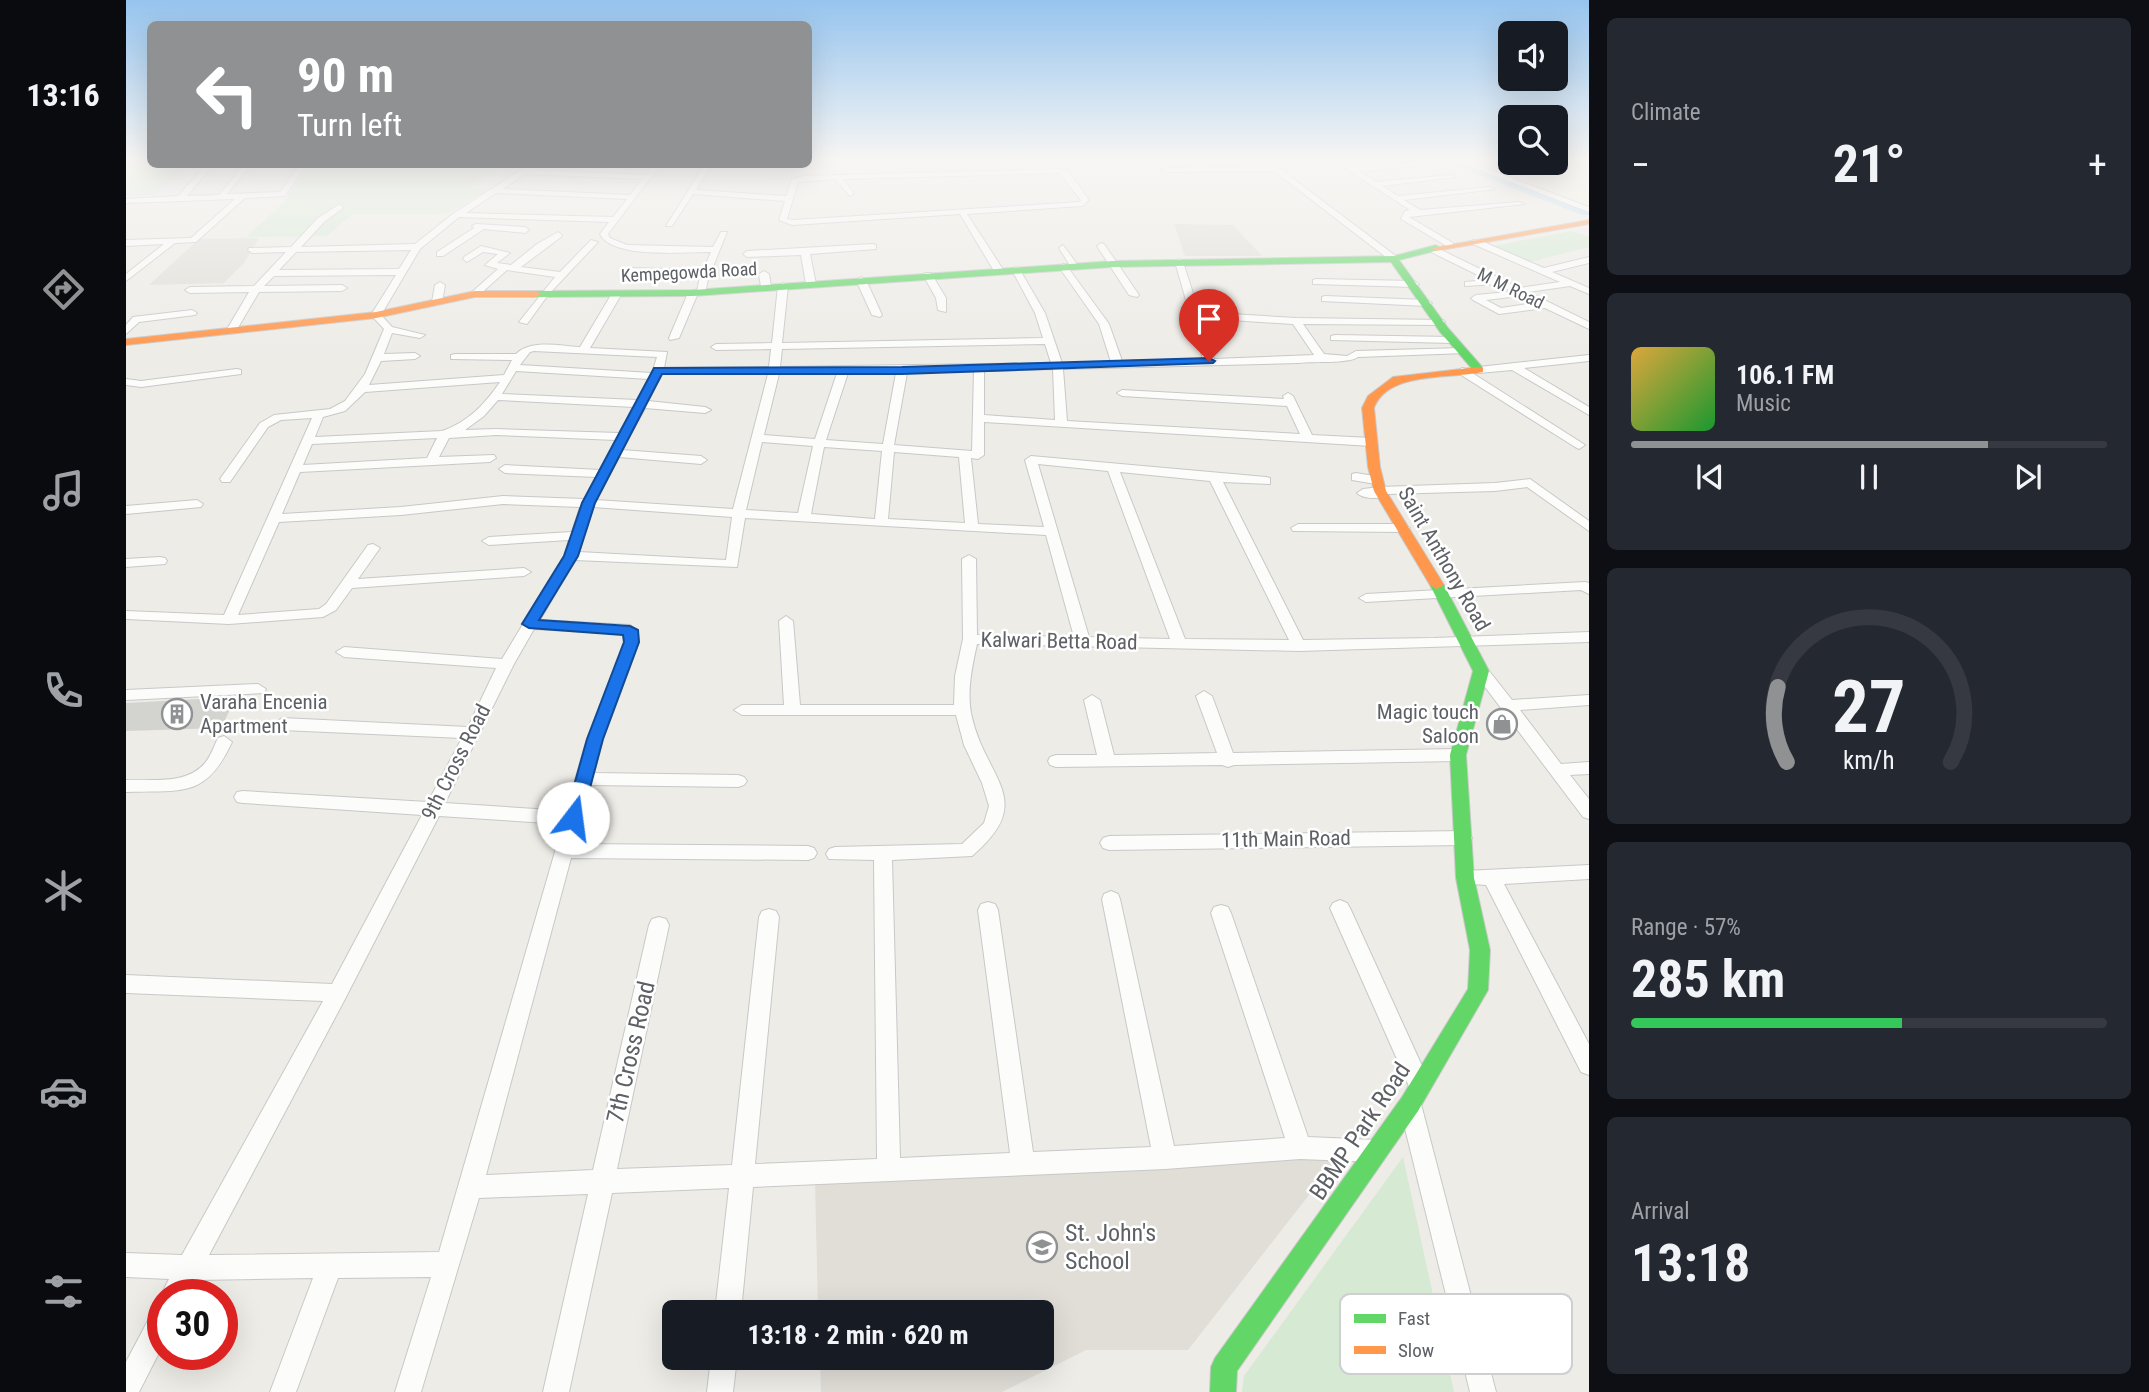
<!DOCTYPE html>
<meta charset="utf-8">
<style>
:root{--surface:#171b24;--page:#242831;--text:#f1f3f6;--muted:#9ea1a6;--line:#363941;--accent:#8f9192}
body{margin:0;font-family:"Roboto Condensed",sans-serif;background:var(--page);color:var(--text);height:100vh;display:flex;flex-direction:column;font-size:26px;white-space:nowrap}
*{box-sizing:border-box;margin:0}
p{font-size:23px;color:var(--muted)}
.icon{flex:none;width:38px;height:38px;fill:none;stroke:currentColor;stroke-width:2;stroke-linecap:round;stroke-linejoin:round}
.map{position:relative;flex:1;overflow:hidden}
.details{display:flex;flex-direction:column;gap:18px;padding:18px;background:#0d0f14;width:560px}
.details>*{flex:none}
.banner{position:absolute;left:21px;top:21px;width:665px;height:147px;border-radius:10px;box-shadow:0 7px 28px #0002;background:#8f9192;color:#fff;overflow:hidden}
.buttons{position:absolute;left:1372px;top:21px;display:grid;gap:14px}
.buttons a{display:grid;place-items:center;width:70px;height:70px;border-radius:10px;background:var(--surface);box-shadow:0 7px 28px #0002;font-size:35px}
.speed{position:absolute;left:21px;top:1279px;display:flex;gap:14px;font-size:35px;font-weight:700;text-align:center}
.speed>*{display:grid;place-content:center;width:91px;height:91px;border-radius:50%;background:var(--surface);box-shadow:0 7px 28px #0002;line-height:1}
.speed .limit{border:10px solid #d22;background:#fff;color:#111}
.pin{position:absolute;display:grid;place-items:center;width:60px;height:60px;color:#fff;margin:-72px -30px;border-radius:50% 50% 50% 0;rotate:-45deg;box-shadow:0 0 7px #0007}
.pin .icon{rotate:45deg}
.me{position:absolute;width:77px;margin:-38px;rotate:15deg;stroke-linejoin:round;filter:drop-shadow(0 0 5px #0008)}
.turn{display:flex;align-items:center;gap:24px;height:147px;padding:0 35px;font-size:32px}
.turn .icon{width:91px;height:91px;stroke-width:2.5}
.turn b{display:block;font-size:49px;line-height:60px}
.big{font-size:52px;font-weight:700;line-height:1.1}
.details .card{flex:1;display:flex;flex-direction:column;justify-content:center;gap:10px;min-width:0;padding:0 24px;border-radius:10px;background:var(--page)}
.details .dial{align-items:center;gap:0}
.dial svg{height:182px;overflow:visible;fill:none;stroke:var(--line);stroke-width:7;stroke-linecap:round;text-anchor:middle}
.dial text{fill:var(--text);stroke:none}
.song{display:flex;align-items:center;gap:21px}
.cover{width:84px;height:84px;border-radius:10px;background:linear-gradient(135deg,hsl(40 70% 55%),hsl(130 70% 35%))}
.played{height:7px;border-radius:4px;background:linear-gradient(90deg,var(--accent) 75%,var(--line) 75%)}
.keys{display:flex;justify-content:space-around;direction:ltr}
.heat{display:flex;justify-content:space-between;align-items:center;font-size:38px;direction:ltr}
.charge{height:10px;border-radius:5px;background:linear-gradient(90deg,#34c759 57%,var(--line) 0)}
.trip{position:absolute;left:536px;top:1300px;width:392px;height:70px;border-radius:10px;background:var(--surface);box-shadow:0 7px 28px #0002;font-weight:700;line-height:70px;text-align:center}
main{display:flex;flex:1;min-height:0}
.tab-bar{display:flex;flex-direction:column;width:126px;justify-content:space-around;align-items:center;background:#090b0e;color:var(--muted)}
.tab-bar .icon{width:49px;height:49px}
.tab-bar .current{color:var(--accent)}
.tab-bar b{font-size:32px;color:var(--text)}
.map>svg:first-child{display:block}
.commercial{fill:#f6f2e1}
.education{fill:#e0ded7}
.green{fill:#d5e9d3}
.water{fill:#bcddf6}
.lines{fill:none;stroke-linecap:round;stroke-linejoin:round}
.stream{stroke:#bcddf6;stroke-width:3.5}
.building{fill:#d3d3d0}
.street-casing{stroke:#c8c8c8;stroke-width:2}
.fast-casing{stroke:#c9c9c9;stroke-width:2}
.slow-casing{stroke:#c9c9c9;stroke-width:2}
.street{fill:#fcfcfb;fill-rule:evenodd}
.fast{fill:#63d668;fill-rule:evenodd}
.slow{fill:#ff974d;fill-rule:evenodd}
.route{fill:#1a73e8;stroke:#114b97;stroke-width:2}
.labels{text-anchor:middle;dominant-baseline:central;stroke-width:5;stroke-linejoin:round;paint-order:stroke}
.far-street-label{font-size:18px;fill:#5d6065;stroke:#fff}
.street-label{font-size:21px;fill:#5d6065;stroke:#fff}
.poi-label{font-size:21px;fill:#5d6065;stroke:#fff;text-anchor:start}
.near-street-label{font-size:24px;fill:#5d6065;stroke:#fff}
.near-poi-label{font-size:24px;fill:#5d6065;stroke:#fff;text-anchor:start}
.key{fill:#fff;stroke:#cecfd1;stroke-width:2}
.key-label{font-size:19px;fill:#5d6065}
</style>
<main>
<nav class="tab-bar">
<b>13:16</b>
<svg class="icon current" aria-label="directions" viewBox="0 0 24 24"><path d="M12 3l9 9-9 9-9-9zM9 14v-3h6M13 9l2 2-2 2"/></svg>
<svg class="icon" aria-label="music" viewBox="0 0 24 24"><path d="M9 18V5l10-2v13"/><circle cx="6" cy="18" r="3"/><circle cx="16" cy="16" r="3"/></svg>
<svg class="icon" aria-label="phone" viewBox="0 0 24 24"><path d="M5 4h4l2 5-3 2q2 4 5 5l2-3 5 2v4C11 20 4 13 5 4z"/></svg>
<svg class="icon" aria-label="climate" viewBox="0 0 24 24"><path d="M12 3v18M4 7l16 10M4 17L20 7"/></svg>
<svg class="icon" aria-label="car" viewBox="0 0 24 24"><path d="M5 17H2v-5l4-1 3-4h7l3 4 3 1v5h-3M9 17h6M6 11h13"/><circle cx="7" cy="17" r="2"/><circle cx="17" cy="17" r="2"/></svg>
<svg class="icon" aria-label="filters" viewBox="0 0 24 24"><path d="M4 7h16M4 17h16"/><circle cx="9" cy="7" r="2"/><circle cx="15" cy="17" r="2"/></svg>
</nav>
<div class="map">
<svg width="1463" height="1392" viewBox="0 0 1463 1392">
<rect width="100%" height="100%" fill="#edece7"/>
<polygon class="commercial" points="1430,159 1463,159 1463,206 1373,171 1426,166 1422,163 1430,163"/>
<g class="education">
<polygon points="1048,224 1107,225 1136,256 1059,256"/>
<polygon points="133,238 118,263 98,283 23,285 73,239"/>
<polygon points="1162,1157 1211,1159 1062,1350 960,1350 876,1392 695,1392 694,1358 915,1358 915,1312 692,1312 689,1182"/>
</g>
<g class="green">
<polygon points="0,159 24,159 24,164 58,165 30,195 0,196"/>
<polygon points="183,165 373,165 345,188 364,189 320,214 227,214 201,236 120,237 158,202"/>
<polygon points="1445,231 1463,237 1463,247 1404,262 1366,246"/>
<polygon points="1277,1157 1328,1392 1116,1392 1118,1376"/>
</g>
<polygon class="water" points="1311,159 1319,159 1463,211 1463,215 1456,215"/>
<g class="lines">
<g class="stream">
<polyline points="1324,159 1362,176"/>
<polyline points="1372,180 1412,194"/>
</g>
</g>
<polygon class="building" points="110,697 95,728 0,731 0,703"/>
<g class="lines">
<g class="street-casing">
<g id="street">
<polygon points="1133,159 1141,159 1271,257 1271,261 1265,261 1148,171 1040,172 1036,170 1040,168 1143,167"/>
<polygon points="1205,159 1213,159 1226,167 1309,162 1313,164 1233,171 1250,182 1325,175 1329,177 1256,186 1272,196 1365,187 1369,189 1278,200 1294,210 1394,202 1398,204 1283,217 1327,243 1327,247 1324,248 1275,219 1279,211 1284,210"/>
<polygon points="1384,159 1384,162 1349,164 1463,207 1463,212 1336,163 1346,160"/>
<polygon points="81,164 88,164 61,196 93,195 119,164 126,164 101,194 154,192 174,164 181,164 159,196 119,198 70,242 49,243 0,281 0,274 38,244 0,246 0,240 65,238 109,199 0,203 0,199 52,196"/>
<path d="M404 164H413L406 170 520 175 528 164H535L482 234 484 238 501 245 587 247 595 232H601L582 279 579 294 571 292 574 276 504 274 499 271 504 268 577 270 585 252C559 252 486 259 474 234L483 222 333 217 294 249 255 315 266 327 299 335 294 338 266 333 258 354 289 353 294 356 289 359 255 361 243 385 378 375 386 360 325 359V355L329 354H390C405 339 434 346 454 347L485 295 490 292 495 295 464 348 541 352 538 368 643 367 645 349 590 350 585 347 590 344 646 343 652 286 657 283 662 286 656 343 917 338 909 313 886 270 890 267 894 270 919 313 936 363 985 362 973 324 933 267 937 264 940 265 983 324 996 361 1077 359 1049 262 1053 259 1057 262 1073 312 1170 318 1317 320 1319 322 1314 325 1177 324 1198 354 1221 356 1230 351 1336 348 1341 351 1340 353 1232 357C1222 364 1189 361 1173 363L937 369 941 421 1174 434 1161 406 996 396 991 393 996 390 1158 399 1157 396 1162 393 1167 396 1186 435 1245 438 1251 442 1245 446 858 422V455L852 459 845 458 852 524 918 527 899 460 905 456 1140 477 1144 478V484L1097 482 1177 640 1308 638 1463 632V642L1173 651 851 644C846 667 841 690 845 713 858 779 913 799 846 856L766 860 774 1158 884 1153 852 910 855 904 862 902 869 904 872 910 907 1152 1025 1147 976 899 978 894 985 891 992 894 994 899 1048 1146 1159 1138 1085 913 1088 907 1095 905 1102 907 1105 913 1182 1137 1250 1140 1258 1143 1261 1151 1258 1159 1250 1162 1174 1159 1039 1169 627 1187 615 1312H589L603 1188 486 1193 443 1392H417L462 1194 353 1198 295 1392H269L305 1277 212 1278 170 1392H144L187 1278 70 1280 62 1295H37V1298L35 1295 43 1279 0 1277V1253L56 1255 197 1001 0 993V975L206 984 296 815 117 803 111 802 108 797 111 792 117 791 302 802 336 738 156 730 148 724 156 718 342 727 370 668 218 657 210 652 218 647 376 659 438 556 443 540 363 545 356 541 363 537 446 532 454 507 377 504 275 515 153 522 112 615 193 609 200 604 242 545 247 544 254 548 232 579 398 568 405 572 398 576 226 588 210 610 197 617 103 624 0 619V611L98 615 186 418 155 420 142 427 104 482H96L94 479 134 423 148 415 204 409 219 401 239 374 258 329 245 315 270 275 148 276 138 286 216 285 221 288 216 291 133 292 110 331 105 334 100 331 123 292 64 293 59 290 64 287 128 286 160 252 126 253 122 250 123 248 165 247 192 218 214 204 217 208 198 222 175 247 289 244 328 213ZM399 174 516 179 504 195 377 189ZM370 193 501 199 487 217 340 213ZM285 250 273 269 153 270 170 252ZM1075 318 1167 324 1188 355 1088 359ZM919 344 925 363 654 367 656 349ZM408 351 531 357 526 373 394 365 404 352ZM927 369 929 420 858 415V371ZM390 371 523 379 511 400 376 394ZM848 371 846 451 768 445 781 373ZM711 373 689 439 638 435 653 374ZM722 373H770L757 444 700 440ZM536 374H642L607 509 470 500 493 457 575 464 581 460 575 456 496 450 519 408 579 413 585 410 579 407 522 401ZM374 382C359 404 342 422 316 431L189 437 197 417 219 411 239 392ZM372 400 508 407 493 433 370 429 339 430 358 416ZM370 435 490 440 474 470 379 465 373 469 379 473 470 477 458 499 377 496 275 507 156 514 174 472 364 462 370 458 368 455 313 457 323 438ZM311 438 301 458 177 465 186 444ZM636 442 687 446 672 513 620 510ZM698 447 756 451 749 519 685 514ZM768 452 833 457 839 523 762 519ZM912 464 982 471 1044 639 963 637ZM994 472 1084 481 1163 640 1059 639ZM467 507 606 517 600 560 453 552ZM619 518 920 535 948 637 851 635 850 559 843 555 836 559 837 639 829 676 828 705H674L667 621 660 616 653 621 658 705H616L608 710 616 715H830L838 745 856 783 863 806 858 823 836 844 709 847 703 849 700 854 703 859 748 860 751 1159 629 1164 653 917 650 911 643 909 636 911 633 917 606 1165 491 1169 543 925 540 919 533 917 526 919 523 925 467 1170 360 1175 445 858 682 860 688 858 691 853 688 848 682 846 449 844 465 785 612 787 618 785 621 781 618 777 612 775 468 773 477 739 513 642 511 630 504 625 414 620 449 560 611 567ZM408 629 497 634 499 642 461 739 440 811 319 803 388 664ZM313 816 437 824 313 1252 83 1255 219 999Z"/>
<path d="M579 164H586L570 190 660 196 666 179 678 176 934 169 942 171 963 200 956 206 841 214 878 271 873 274 868 271 834 214 666 225 653 220 659 201 567 194 546 226H540ZM933 173 955 200 954 202 667 220 661 219 672 182 709 179 724 196 728 194 717 179Z"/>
<polygon points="350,224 399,227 403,230 399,233 358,229 317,256 311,256 311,252 348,228 346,226"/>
<polygon points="432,232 436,235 435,237 395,267 434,272 465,240 472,242 422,295 401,324 393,322 429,277 381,270 352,296 346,296 346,292 372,269 359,265 372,254 357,252 341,262 337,259 338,257 355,246 384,253 371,263 385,265 411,244"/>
<polygon points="1347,240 1353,240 1418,268 1463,257 1463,263 1426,272 1463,288 1463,294 1444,286 1402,292 1463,322 1463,329 1419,308 1373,314 1347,300 1345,298 1350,295 1382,292 1385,293 1385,297 1360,300 1375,308 1409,303 1371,284 1339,286 1339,282 1362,280 1303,251 1303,247 1309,247 1393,288 1434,282 1347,244"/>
<polygon points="975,243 978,244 1013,295 1011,297 1003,295 971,246"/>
<polygon points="747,244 750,245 750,249 684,254 690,284 685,287 680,284 675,255 621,257 617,254 621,251"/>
<polygon points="937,245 953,267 952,269 945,267 933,248"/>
<polygon points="638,271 643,274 645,287 640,290 635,287 633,274"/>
<polygon points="799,273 805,273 820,298 820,312 812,310 810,298 797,275"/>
<polygon points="735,277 740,280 756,315 754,317 746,315 730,280"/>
<polygon points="1190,279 1288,281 1293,284 1288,287 1187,284 1187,280"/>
<polygon points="314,282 319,285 316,302 311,305 306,302 309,285"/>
<polygon points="567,290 572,293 553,338 544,340 543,338 562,293"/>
<polygon points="1199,296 1301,300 1306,303 1301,306 1196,301 1196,297"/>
<polygon points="66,310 71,313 69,315 13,322 0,334 0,325 7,317"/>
<polygon points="1209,335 1326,337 1331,340 1326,343 1205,340 1205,336"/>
<polygon points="1463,355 1463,361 1398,368 1463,407 1463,415 1386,370 1353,373 1348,370 1353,367"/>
<polygon points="1336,368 1340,369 1459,445 1453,449 1449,447 1332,373 1331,371"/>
<polygon points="111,369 115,370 115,374 15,387 0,385 0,379 15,381"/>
<polygon points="1230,473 1254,477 1256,480 1250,484 1226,480 1226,474"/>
<path d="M1404 479 1463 521V531L1401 487 1369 491 1262 494C1255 500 1237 499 1231 493L1237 489 1254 487 1369 483Z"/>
<polygon points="71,500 77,504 75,507 0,514 0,506"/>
<polygon points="1172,524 1277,524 1284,528 1277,532 1167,531 1165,528"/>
<polygon points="34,557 39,558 41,561 39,564 0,567 0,559"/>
<polygon points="1459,582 1463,583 1463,594 1455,590 1240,602 1233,598 1240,594"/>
<polygon points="1355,666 1360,667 1386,700 1463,695 1463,705 1394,710 1435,764 1463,762 1463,774 1444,775 1463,799 1463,819 1457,817 1350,675 1347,671 1350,667"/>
<polygon points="132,684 140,689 138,693 0,700 0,690"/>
<polygon points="1078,691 1086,696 1107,753 1332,749 1338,751 1340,755 1338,759 1332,761 1108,765 1102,767 1096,765 930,767 924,765 922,761 924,757 930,755 971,755 958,700 966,695 974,700 988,755 1091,753 1070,696"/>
<path d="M98 736 106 742C80 799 56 790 0 792V780C26 779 61 785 79 763 85 756 88 746 92 738Z"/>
<polygon points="1337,831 1343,833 1346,838 1343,843 1337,845 983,850 977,848 974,843 977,838 983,836"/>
<polygon points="1463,865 1463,879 1378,884 1463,1044 1463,1075 1455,1072 1360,885 1332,883 1330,878 1332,873 1339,871"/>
<polygon points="1214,900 1221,903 1224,908 1302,1079 1305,1086 1302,1093 1294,1096 1286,1093 1204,908 1207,903"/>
<polygon points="1284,1094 1292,1097 1295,1104 1370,1392 1344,1392 1273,1104 1276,1097"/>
<polygon points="37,1305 37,1345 13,1392 0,1392 0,1362 28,1309"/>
<polygon points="585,1358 611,1358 607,1392 581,1392"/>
</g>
</g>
<g class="fast-casing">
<g id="fast">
<polygon points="1310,245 1314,248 1313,250 1273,260 1322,328 1357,368 1357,372 1349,372 1314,332 1265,262 987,267 567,296 410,297 405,294 410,291 567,290 987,261 1268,256"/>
<polygon points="1311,581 1318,585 1363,671 1340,755 1348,878 1364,950 1362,990 1292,1111 1111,1371 1110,1392 1084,1392 1085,1367 1089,1358 1276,1097 1342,989 1344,950 1330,878 1324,755 1347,671 1304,585"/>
</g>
</g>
<g class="slow-casing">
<g id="slow">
<polygon points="1463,220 1463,224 1310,251 1306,248"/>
<polygon points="349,291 410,291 415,294 410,297 349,297 250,318 0,345 0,339 250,312"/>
<path d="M1353 367 1357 368V372C1324 379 1262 371 1248 408L1254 467 1260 491 1318 585 1311 589 1304 585 1248 491 1242 467 1236 408 1242 396 1267 377Z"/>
</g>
</g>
<use href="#street" class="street"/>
<use href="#fast" class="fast"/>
<use href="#slow" class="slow"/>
</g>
<linearGradient id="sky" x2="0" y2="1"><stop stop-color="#96c4ee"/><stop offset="0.45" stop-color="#f7f6f4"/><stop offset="1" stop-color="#f7f6f4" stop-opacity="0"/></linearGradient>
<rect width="1463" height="354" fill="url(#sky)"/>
<polygon class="route" points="1083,358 1089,361 1087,363 776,374 536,374 469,503 452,556 413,620 504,626 512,630 513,642 477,739 456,818 454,823 441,823 439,818 461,739 498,642 497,635 403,628 396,624 438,556 456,503 528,368 776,367"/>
<defs>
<g id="building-ring" transform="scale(1.575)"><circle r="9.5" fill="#fff" stroke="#8f9192" stroke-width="1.5"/><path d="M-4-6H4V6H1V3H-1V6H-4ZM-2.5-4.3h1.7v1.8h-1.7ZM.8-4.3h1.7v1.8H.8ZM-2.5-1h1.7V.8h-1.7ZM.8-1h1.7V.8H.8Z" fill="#8f9192"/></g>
<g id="shop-ring" transform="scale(1.575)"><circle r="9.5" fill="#fff" stroke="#8f9192" stroke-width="1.5"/><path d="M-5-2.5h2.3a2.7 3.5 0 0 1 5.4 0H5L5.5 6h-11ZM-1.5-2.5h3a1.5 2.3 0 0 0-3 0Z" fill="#8f9192"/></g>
<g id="school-ring" transform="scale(1.575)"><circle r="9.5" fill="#fff" stroke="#8f9192" stroke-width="1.5"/><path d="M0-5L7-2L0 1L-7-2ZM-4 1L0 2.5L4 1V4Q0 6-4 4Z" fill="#8f9192"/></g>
</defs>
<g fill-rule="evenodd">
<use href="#building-ring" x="51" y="714"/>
<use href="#shop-ring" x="1376" y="724"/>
<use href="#school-ring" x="916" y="1247"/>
</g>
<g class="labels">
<g class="far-street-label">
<text transform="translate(563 272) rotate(-3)">Kempegowda Road</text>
<text transform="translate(1385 288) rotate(26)">M M Road</text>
</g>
<g class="street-label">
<text transform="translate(1318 559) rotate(60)">Saint Anthony Road</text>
<text transform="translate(933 641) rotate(1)">Kalwari Betta Road</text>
<text transform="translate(330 762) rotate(-63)">9th Cross Road</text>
<text transform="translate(1160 839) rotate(-1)">11th Main Road</text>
</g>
<g class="poi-label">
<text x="74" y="702">Varaha Encenia<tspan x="74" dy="24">Apartment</tspan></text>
<text x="1353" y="712" text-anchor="end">Magic touch<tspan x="1353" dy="24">Saloon</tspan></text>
</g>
<g class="near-street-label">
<text transform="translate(505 1052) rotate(-77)">7th Cross Road</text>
<text transform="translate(1234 1131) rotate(-56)">BBMP Park Road</text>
</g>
<g class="near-poi-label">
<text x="939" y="1233">St. John's<tspan x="939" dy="28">School</tspan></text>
</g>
</g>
<rect x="1214" y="1294" width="232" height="80" rx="10" class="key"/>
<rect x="1228" y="1314" width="32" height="9" fill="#63d668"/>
<rect x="1228" y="1346" width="32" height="8" fill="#ff974d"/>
<g class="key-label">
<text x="1272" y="1325">Fast</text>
<text x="1272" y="1357">Slow</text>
</g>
</svg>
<div class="buttons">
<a><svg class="icon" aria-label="sound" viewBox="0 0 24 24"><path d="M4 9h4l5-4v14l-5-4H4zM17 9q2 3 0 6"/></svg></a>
<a><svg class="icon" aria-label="search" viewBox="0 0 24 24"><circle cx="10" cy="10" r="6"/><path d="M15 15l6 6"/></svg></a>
</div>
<div class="speed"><div class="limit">30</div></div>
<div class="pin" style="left:1083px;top:361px;background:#d93025"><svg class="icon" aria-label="arrive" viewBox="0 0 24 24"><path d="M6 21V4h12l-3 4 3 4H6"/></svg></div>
<svg class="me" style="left:447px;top:818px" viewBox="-20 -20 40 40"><circle r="19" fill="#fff"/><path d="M0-13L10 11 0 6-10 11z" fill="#1a73e8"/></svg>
<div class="trip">13:18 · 2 min · 620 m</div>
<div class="banner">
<div class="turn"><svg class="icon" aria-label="left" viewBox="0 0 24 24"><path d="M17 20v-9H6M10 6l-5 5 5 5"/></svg><div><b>90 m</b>Turn left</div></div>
</div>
</div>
<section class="details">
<div class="card"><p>Climate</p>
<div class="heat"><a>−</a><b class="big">21°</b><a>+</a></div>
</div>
<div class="card">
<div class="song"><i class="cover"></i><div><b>106.1 FM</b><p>Music</p></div></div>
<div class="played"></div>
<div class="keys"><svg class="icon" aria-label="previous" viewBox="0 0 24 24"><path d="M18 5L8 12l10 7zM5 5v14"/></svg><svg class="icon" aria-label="pause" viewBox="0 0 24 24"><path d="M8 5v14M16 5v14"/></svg><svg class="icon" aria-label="next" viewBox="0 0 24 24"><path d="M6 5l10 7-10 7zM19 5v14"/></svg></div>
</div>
<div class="card dial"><svg viewBox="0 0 100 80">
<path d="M14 69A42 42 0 1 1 86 69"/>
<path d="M14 69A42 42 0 0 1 10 36" stroke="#8f9192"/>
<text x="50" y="56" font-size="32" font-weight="700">27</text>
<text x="50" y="72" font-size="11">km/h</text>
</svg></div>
<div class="card"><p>Range · 57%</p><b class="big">285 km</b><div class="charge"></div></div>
<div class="card"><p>Arrival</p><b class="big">13:18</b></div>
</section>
</main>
